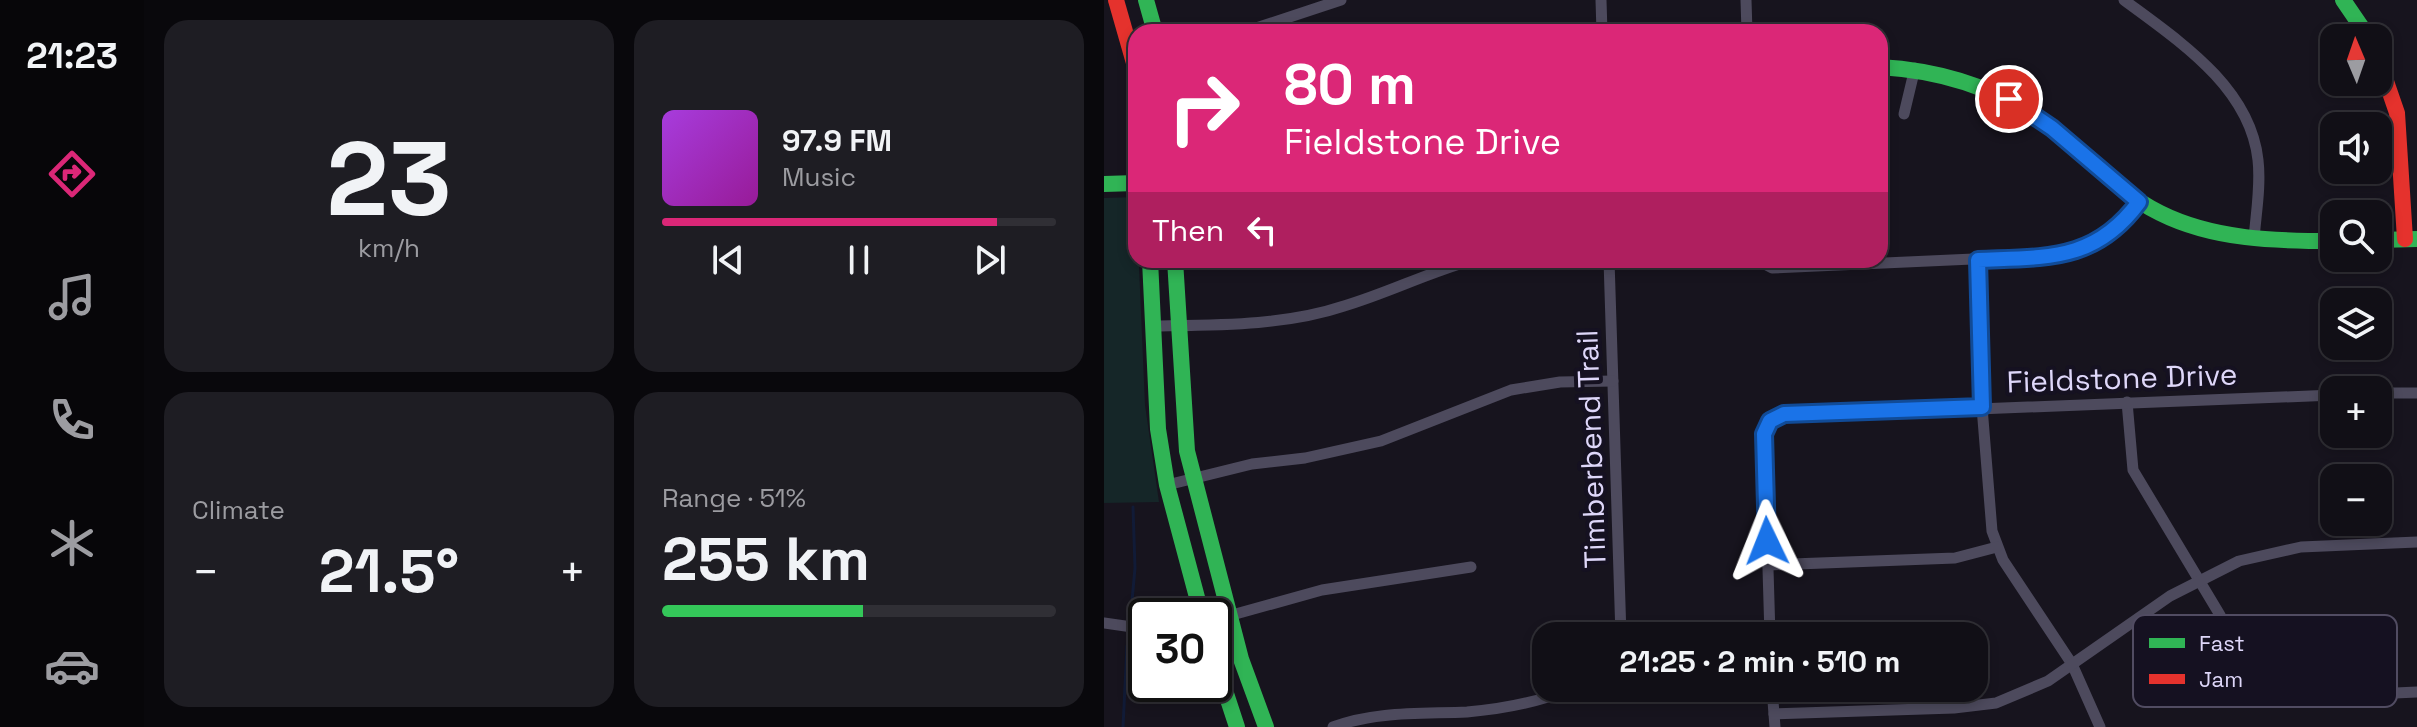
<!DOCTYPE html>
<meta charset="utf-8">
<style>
:root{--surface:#110f16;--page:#1e1d23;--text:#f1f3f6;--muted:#9c9ca1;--line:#302f35;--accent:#db2777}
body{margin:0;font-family:"Space Grotesk",sans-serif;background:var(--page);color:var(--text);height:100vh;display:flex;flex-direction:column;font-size:30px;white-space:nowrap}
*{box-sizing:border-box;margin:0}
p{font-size:26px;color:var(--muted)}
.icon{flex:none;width:44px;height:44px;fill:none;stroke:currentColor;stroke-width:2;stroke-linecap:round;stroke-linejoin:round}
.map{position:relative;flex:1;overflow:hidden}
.side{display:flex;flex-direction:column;gap:20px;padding:20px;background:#09080c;width:960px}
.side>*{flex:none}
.guide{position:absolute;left:24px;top:24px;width:760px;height:244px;border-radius:24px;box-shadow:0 4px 12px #0003,0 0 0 2px var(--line);background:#db2777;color:#fff;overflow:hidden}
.needle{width:52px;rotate:358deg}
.controls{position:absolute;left:1216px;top:24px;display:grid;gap:16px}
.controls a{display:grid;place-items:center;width:72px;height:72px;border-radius:16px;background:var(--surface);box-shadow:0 4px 12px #0003,0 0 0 2px var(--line);font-size:40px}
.speed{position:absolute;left:24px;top:598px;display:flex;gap:16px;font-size:40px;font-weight:700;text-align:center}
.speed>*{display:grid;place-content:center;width:104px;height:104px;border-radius:50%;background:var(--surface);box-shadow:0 4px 12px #0003,0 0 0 2px var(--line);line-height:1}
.speed .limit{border:4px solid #111;border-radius:12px;background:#fff;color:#111}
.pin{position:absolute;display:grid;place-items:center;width:68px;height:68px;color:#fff;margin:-34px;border:4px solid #fff;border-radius:50%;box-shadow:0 2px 8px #0007}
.me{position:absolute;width:88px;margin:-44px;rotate:358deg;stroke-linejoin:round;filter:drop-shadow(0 0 6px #0008)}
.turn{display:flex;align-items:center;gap:28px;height:168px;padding:0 24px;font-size:36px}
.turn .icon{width:104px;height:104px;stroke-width:2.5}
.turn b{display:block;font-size:56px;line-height:68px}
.then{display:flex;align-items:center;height:76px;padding:0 24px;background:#0003;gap:16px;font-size:30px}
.big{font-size:60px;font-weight:800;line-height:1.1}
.side .tile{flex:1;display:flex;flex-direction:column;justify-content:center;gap:12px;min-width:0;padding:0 28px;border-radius:24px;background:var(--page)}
.side .dial{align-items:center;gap:0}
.dial b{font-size:104px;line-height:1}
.song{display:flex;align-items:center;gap:24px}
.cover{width:96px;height:96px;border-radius:12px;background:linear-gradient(135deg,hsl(280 70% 55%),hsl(300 70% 35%))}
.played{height:8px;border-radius:4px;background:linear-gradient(90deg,var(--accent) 85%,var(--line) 85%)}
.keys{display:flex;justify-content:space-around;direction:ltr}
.heat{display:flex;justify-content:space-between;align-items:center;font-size:44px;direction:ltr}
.charge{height:12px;border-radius:6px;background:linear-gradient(90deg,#34c759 51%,var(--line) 0)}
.side .tiles{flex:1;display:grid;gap:20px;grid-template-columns:repeat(2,1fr)}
.trip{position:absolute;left:428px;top:622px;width:456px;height:80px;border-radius:24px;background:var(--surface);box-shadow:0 4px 12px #0003,0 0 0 2px var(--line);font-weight:800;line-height:80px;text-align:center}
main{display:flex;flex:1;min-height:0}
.dock{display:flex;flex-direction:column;width:144px;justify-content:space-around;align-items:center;background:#070609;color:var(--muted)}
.dock .icon{width:56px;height:56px}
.dock .selected{color:var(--accent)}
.dock b{font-size:36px;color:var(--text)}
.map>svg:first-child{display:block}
.green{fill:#152628}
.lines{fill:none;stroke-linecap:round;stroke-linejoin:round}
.stream{stroke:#111b37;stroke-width:3}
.street{stroke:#4d4a5d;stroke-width:11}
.fast{stroke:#30b455;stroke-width:16}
.jam{stroke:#e5322d;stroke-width:16}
.route-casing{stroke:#114b97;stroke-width:20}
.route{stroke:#1a73e8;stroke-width:14}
.labels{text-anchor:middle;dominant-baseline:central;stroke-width:8;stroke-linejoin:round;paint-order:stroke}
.street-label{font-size:30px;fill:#ded7f9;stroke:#151121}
.key{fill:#151121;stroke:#514c62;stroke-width:2}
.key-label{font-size:22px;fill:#ded7f9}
</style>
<main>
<nav class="dock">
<b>21:23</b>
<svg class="icon selected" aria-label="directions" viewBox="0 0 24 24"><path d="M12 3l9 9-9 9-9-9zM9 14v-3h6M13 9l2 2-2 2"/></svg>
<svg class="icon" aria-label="music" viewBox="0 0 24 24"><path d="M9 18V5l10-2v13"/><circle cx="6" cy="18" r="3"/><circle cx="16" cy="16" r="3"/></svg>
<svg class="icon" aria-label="phone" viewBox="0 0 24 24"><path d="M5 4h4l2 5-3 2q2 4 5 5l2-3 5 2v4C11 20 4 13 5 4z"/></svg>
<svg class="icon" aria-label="climate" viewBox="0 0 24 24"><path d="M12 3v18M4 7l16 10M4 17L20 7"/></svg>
<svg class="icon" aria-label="car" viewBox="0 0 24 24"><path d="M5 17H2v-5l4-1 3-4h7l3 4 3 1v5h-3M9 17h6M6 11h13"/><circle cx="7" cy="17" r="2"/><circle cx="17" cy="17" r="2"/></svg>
</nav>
<section class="side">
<div class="tiles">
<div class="tile dial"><b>23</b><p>km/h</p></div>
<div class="tile">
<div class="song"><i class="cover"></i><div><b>97.9 FM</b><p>Music</p></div></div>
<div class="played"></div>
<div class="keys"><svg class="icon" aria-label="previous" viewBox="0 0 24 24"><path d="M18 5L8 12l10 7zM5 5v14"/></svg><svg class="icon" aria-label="pause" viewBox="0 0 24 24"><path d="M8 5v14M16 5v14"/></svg><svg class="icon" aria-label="next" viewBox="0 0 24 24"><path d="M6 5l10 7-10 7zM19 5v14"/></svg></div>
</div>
<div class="tile"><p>Climate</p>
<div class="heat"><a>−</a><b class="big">21.5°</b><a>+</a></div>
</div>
<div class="tile"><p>Range · 51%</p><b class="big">255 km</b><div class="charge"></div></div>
</div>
</section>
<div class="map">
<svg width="1313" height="727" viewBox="0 0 1313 727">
<rect width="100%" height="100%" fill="#17141e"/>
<polygon class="green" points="32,197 41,405 55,502 0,503 0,198"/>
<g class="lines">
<g class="stream">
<polyline points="27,612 31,568 29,507"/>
<polyline points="19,727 23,646"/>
</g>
<g class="street">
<polyline points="497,0 498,32"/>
<polyline points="642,0 643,32"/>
<path d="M1020 0C1075 41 1146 87 1154 160 1157 186 1152 213 1150 239"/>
<polyline points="140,32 237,0"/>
<polyline points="800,114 811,68"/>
<polyline points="505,260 517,636"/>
<polyline points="653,260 668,268 960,255 1007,232 1035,202"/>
<polyline points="874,260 878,407 888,531 899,560 968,664 996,727"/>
<path d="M49 326C112 325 180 326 240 306 284 293 325 272 369 260"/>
<polyline points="1274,393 1313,393"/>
<polyline points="1023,402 1029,470 1116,615 1148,694 1158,699 1313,692"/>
<polyline points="63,485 148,464 201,458 277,441 407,390 456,382 509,381"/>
<polyline points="664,565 851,558 893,547"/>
<polyline points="110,620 218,590 367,567"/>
<polyline points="0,623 42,629"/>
<polyline points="666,636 660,434 673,417 1230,395"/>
<polyline points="668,688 671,727"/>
<polyline points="670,714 850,708 892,703 944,681 1066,596 1135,561 1197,547 1313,542"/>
<path d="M229 727C272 711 317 714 363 712 400 709 435 702 470 688"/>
</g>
<g class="fast">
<polyline points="42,0 51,32"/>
<polyline points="1239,0 1265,38"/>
<path d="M776 67C845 71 907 92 960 138 991 165 1019 195 1056 213 1110 240 1172 241 1230 241"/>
<polyline points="0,184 32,183"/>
<polyline points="1274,240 1313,239"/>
<polyline points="46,260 54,429 63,485 98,616"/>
<polyline points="71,260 83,451 137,659 162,727"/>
<polyline points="110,657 133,727"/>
</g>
<g class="jam">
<polyline points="12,0 32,70"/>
<polyline points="1274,58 1293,113 1301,239"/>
</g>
</g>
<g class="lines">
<g class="route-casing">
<path id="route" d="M663 541 660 434 666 421 680 414 878 407 874 260C942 257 991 262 1035 202L948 128 905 99"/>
</g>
<use href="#route" class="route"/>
</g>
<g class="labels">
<g class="street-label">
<text transform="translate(1018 378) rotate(-2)">Fieldstone Drive</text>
<text transform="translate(487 449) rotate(-92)">Timberbend Trail</text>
</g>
</g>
<rect x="1029" y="615" width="264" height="92" rx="12" class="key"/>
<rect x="1045" y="638" width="36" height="10" fill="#30b455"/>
<rect x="1045" y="674" width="36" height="10" fill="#e5322d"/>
<g class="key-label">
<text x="1095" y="651">Fast</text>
<text x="1095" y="687">Jam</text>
</g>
</svg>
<div class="controls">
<a><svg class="needle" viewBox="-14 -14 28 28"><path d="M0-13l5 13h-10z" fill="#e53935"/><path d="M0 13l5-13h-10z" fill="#9c9ca1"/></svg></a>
<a><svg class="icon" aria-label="sound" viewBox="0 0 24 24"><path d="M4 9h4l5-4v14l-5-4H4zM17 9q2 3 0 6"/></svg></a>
<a><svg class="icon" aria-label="search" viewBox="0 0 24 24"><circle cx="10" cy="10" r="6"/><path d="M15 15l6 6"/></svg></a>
<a><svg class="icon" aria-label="layers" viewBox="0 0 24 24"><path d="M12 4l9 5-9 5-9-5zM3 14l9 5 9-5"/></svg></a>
<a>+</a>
<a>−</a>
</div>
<div class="speed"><div class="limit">30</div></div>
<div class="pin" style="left:905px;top:99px;background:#d93025"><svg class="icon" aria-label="arrive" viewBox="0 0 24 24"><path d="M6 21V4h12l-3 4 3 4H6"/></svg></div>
<svg class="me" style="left:663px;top:541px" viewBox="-20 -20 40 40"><path d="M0-17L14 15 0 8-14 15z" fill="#1a73e8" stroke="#fff" stroke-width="4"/></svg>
<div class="trip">21:25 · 2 min · 510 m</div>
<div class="guide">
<div class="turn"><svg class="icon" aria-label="right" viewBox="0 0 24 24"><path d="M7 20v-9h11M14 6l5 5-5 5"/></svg><div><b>80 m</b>Fieldstone Drive</div></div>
<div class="then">Then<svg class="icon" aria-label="left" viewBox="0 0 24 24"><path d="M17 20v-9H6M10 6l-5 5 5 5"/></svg></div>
</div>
</div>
</main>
